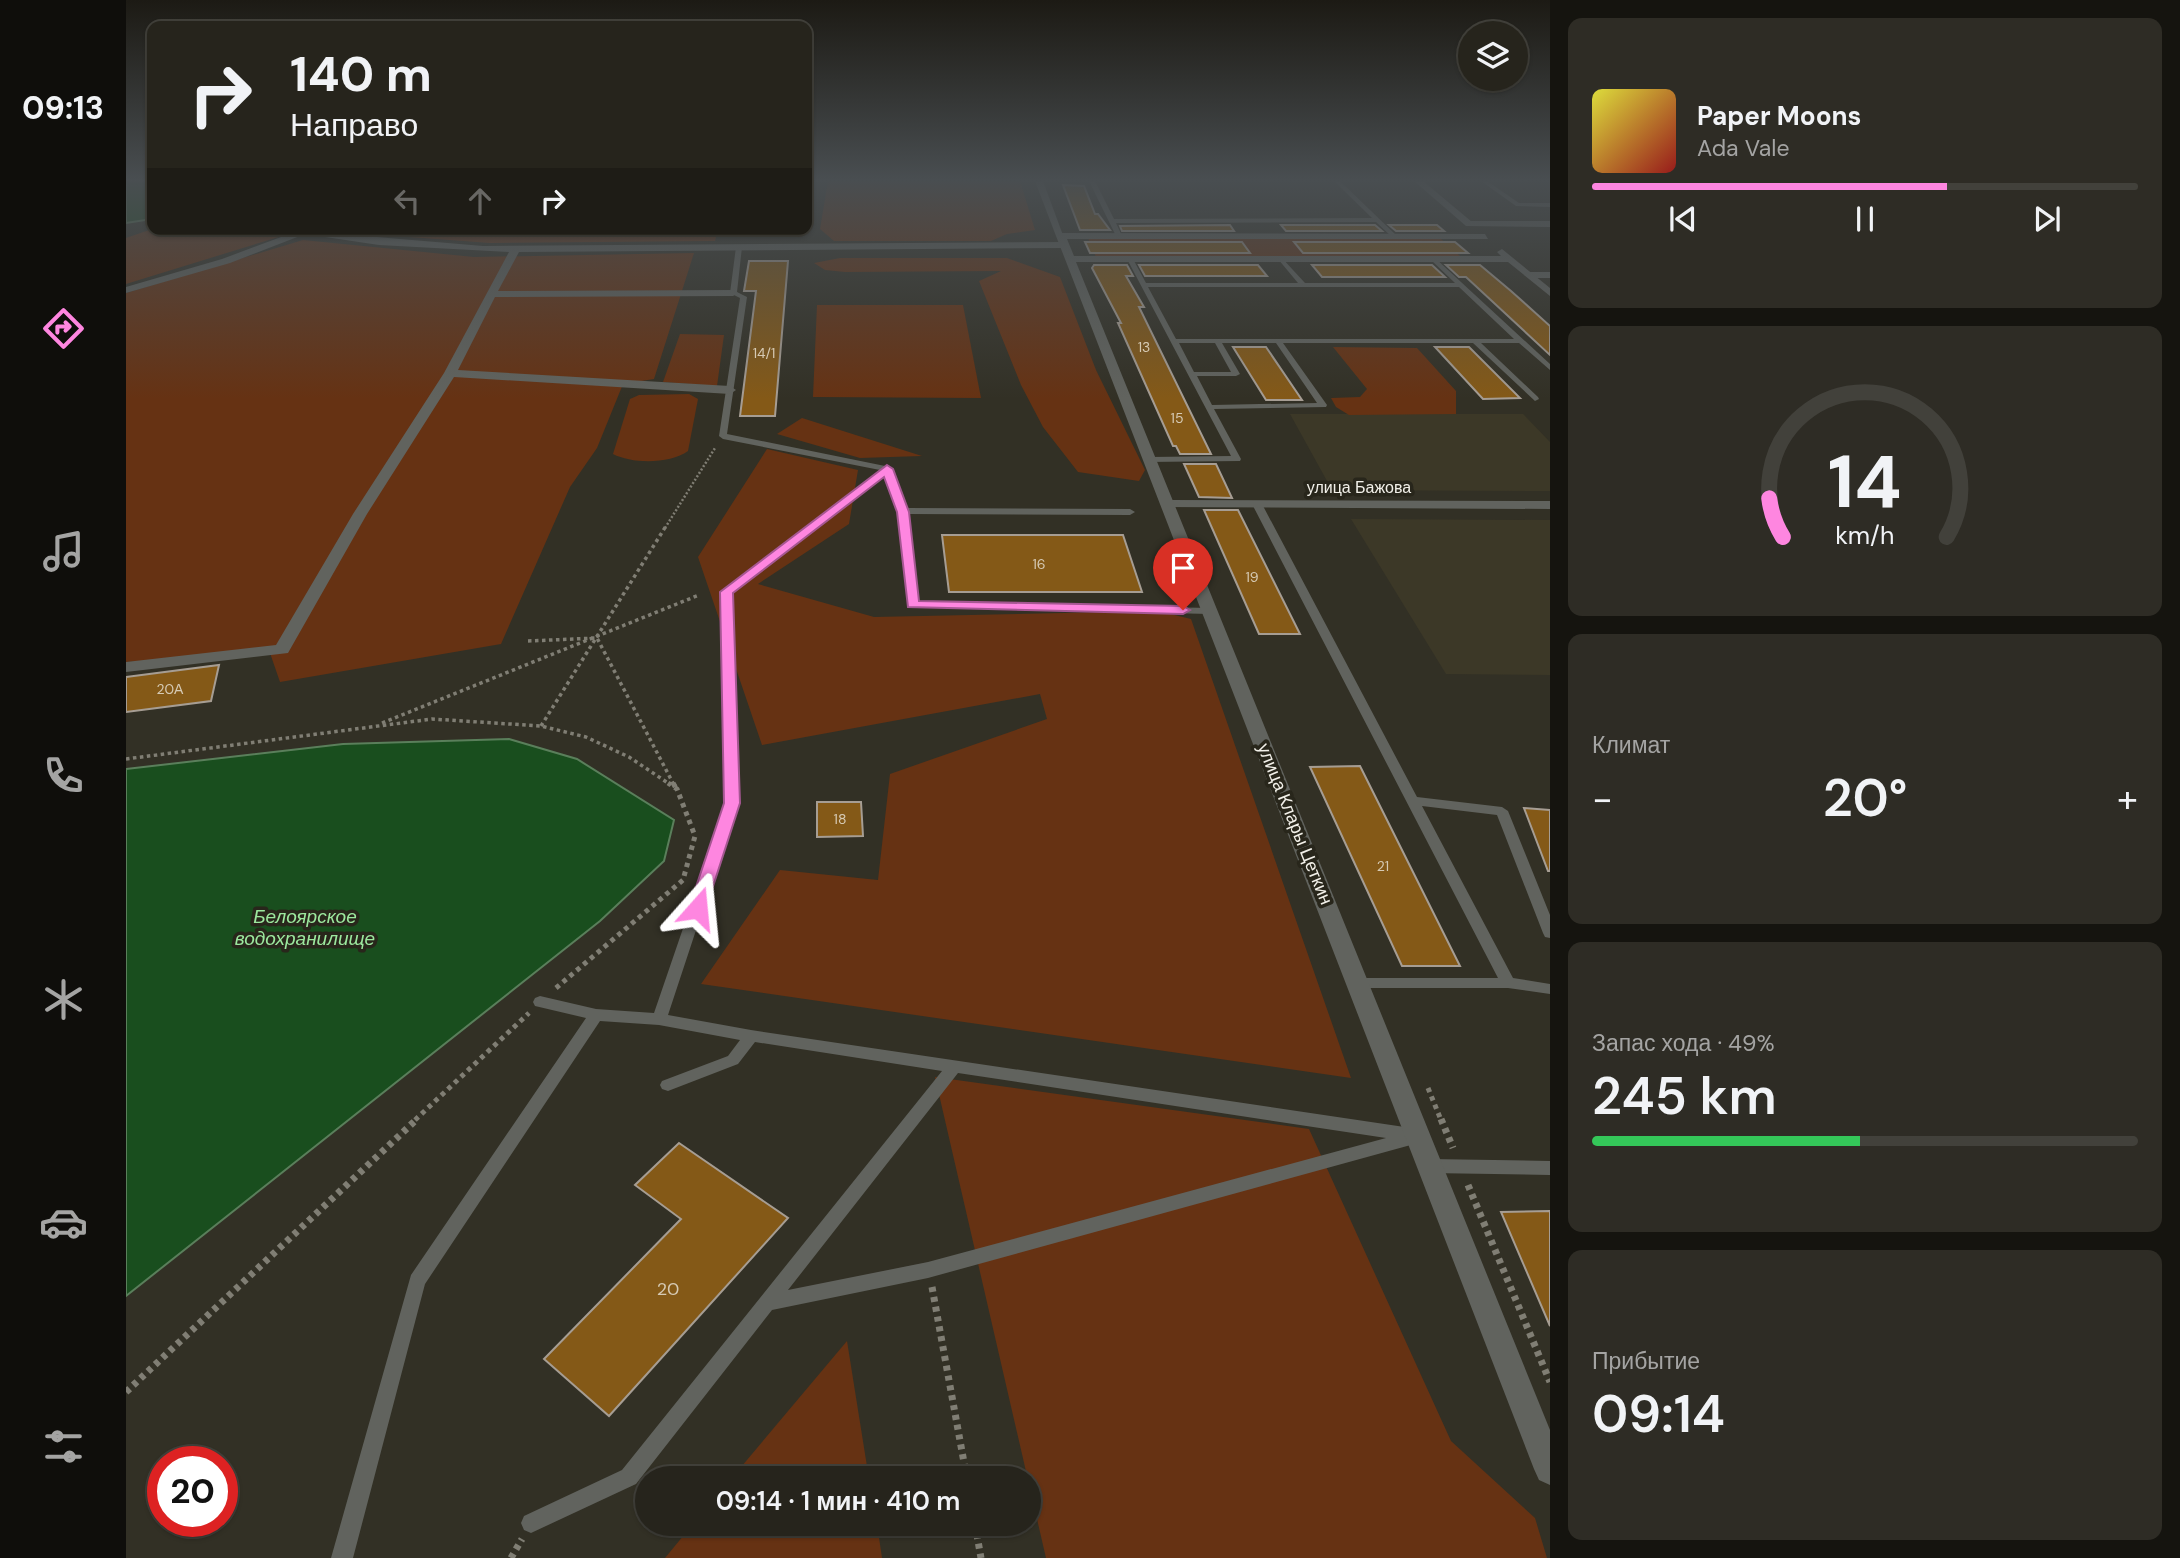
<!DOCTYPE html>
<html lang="ru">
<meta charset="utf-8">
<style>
:root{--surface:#26241c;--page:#2e2c25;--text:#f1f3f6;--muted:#a4a4a3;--line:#42413b;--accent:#fe86e0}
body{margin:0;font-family:"DM Sans",sans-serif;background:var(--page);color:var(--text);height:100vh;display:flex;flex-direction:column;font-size:26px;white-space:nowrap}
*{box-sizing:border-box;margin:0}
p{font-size:23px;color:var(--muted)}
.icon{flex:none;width:38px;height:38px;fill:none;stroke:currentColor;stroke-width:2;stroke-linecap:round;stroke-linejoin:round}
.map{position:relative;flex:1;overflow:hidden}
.drawer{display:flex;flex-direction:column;gap:18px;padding:18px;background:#15140f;width:630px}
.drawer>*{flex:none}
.banner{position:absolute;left:21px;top:21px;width:665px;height:214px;border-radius:14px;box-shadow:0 2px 5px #0004,0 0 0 2px var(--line);background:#26241c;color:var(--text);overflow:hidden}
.buttons{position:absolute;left:1332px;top:21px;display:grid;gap:14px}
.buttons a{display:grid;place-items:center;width:70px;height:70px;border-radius:50%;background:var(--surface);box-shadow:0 2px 5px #0004,0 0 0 2px var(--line);font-size:35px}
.speed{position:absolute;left:21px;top:1446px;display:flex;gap:14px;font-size:35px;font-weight:700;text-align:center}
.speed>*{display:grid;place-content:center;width:91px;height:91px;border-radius:50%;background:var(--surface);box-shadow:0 2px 5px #0004,0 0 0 2px var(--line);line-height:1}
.speed .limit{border:10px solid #d22;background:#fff;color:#111}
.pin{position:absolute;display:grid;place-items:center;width:60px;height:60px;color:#fff;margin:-72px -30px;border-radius:50% 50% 50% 0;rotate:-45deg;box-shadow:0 0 7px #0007}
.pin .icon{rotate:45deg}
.me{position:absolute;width:77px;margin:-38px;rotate:18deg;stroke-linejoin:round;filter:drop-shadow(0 0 5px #0008)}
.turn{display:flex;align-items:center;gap:24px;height:147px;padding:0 28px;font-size:32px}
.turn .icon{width:91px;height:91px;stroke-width:2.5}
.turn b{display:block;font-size:49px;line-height:60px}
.lanes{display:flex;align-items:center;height:66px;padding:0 28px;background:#0003;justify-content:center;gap:35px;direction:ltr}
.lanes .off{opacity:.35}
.big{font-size:52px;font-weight:600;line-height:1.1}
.drawer .card{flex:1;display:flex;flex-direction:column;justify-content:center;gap:10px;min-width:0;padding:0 24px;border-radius:14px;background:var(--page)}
.drawer .dial{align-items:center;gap:0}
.dial svg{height:182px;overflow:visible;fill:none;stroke:var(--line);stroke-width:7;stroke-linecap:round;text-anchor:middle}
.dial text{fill:var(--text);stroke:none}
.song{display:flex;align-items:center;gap:21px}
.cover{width:84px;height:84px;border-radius:10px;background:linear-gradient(135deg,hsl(60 70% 55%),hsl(0 70% 35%))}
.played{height:7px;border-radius:4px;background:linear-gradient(90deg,var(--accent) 65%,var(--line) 65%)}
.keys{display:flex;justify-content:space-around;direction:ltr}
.heat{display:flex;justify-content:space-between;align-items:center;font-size:38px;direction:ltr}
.charge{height:10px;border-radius:5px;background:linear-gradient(90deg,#34c759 49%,var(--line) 0)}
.trip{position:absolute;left:509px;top:1466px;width:406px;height:70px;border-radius:35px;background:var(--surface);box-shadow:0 2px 5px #0004,0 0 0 2px var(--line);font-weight:600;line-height:70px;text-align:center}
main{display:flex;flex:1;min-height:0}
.menu{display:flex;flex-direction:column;width:126px;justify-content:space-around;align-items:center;background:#0f0e0b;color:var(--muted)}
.menu .icon{width:49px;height:49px}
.menu .on{color:var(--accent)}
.menu b{font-size:32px;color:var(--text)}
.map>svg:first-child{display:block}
.built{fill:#3c3827}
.green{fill:#663213}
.water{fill:#194e1e;stroke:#5a7f5b;stroke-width:2}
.building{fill:#845917;stroke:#a69d93;stroke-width:2}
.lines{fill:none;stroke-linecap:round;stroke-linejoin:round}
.path-far3{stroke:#807e74;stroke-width:2.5;stroke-dasharray:2 2;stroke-linecap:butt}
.path-far2{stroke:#807e74;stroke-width:3.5;stroke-dasharray:3.5 3.5;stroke-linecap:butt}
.path-far1{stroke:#807e74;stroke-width:5;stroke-dasharray:4.5 4.5;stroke-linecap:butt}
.path{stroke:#807e74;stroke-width:7;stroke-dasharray:5 5;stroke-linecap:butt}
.service{fill:#61635e;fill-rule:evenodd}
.minor{fill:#61635e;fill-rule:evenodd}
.tertiary{fill:#61635e;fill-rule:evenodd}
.route{fill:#fe86e0;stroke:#a55792;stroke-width:2}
.labels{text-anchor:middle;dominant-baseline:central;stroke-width:7;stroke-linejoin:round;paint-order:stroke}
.number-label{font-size:14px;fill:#d6cab4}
.far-street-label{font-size:16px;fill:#f2f0e9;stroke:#28261b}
.street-label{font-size:18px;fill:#f2f0e9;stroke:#28261b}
.near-number-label{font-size:18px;fill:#d6cab4}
.water-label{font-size:19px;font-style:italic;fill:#9ce89e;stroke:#28261b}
</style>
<main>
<nav class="menu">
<b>09:13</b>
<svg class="icon on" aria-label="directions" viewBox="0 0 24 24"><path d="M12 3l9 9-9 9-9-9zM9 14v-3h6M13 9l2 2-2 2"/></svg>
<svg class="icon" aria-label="music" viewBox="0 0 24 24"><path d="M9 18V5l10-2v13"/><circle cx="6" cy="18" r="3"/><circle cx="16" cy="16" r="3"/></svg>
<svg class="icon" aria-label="phone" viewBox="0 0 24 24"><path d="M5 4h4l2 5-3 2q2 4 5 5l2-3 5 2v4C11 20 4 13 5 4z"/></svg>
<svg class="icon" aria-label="climate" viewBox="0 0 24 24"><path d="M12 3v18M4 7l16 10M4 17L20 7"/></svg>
<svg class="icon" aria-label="car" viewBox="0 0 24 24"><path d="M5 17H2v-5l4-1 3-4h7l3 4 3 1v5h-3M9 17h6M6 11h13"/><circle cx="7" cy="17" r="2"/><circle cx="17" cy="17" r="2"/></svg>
<svg class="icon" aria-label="filters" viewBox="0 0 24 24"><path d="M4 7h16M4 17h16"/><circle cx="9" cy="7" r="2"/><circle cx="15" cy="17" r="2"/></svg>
</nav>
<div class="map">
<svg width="1424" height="1558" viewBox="0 0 1424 1558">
<rect width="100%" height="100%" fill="#323025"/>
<g class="built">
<polygon points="1164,414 1397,414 1424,442 1424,491 1206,490"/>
<polygon points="1225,519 1424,520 1424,675 1320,674"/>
</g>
<g class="green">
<polygon points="702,181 894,181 909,230 881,234 865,241 708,241 694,229"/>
<polygon points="26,229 142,229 159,235 0,284 0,238"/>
<polygon points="211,229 592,229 589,241 364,243 201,231"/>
<polygon points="962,238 1315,239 1334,256 970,257"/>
<polygon points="177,240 348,257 568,253 528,379 497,384 471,448 444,487 375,644 154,682 144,653 0,662 0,293"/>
<polygon points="714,258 881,258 934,277 970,370 1019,470 1013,481 952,472 917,427 895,385 853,281 875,271 719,272 699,270 688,263"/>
<polygon points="691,305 837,305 855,398 687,397"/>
<polygon points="554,334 598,335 591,386 537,382"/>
<polygon points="1207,347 1291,348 1330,391 1330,414 1223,415 1210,407 1205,398 1234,397 1241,389"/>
<path d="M563 394 572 399 562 451C544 464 506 464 487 454L504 399 513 395Z"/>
<polygon points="676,418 796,456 734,458 651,434"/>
<polygon points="641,449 732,470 723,524 632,584 748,617 1032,611 1065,619 1225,1078 575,984 654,870 752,880 764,774 921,719 914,694 636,745 572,557"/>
<polygon points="809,1077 1183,1129 1325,1441 1409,1518 1421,1558 920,1558"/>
<polygon points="721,1341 743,1479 605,1479"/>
<polygon points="567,1524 751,1524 756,1558 539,1558"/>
</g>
<g class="water">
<polygon points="0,181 26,181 26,219 0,223"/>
<polygon points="383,739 451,759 548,820 538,861 474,921 0,1296 0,769 217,744"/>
</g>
<g class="building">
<polygon points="937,185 958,186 969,214 972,214 984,230 954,230"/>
<polygon points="1104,225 1108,231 996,231 994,226"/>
<polygon points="1155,225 1249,225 1256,231 1160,231"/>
<polygon points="1263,225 1311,225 1318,231 1270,231"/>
<polygon points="959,242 1116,242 1124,253 964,253"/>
<polygon points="1168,242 1329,242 1342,253 1177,253"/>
<polygon points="623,261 662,261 649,416 614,416 630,291 618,291"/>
<polygon points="968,265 1001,265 1007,276 1000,276 1018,307 1013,307 1085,454 1054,454 1050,446 1047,446 992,323 995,323 966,268"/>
<polygon points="1013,265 1132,265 1141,276 1019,276"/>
<polygon points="1186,265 1306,265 1319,277 1196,277"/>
<polygon points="1320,265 1354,265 1385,291 1424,326 1424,355 1340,277 1333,277"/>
<polygon points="1107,347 1140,347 1176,400 1140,400"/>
<polygon points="1309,347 1343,347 1394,398 1357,399"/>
<polygon points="1058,464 1090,464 1106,498 1073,497"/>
<polygon points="1078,510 1112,510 1174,634 1133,634"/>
<polygon points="816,535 997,535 1016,592 823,592"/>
<polygon points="93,665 85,701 0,712 0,677"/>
<polygon points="1234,766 1334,966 1276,966 1184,767"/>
<polygon points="691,802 735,802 737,836 691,837"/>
<polygon points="1398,808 1424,810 1424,871 1422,871"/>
<polygon points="553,1143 662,1218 483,1416 418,1359 555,1219 509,1185"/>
<polygon points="1424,1211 1424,1326 1375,1212"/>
</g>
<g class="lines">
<polyline class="path-far3" points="539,528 589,448"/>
<g class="path-far2">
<polyline points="402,641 471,638 548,785"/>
<polyline points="256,723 573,595"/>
<polyline points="415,726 540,526"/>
<polyline points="0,759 306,719 415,726 460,737 503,757 545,785"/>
</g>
<g class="path-far1">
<polyline points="547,783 550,788"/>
<polyline points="430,988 557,880 569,836 551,789 542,783"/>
<polyline points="1302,1088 1315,1120"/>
<polyline points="289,1120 403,1013"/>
</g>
<g class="path">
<polyline points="1315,1119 1327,1148"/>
<polyline points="1342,1185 1424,1382"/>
<polyline points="806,1287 841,1479"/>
<polyline points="0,1392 291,1119"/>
<polyline points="849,1524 855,1558"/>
<polyline points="385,1558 396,1539"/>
</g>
<g class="service">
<polygon points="963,181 969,181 988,219 1246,218 1208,181 1214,181 1272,237 1267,238 1250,222 990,223 996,236 993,238 990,236"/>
<polygon points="1355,181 1361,181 1393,203 1424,203 1424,207 1390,206"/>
<path d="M613 245 616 247 611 292 621 297 601 434 764 467 781 508 1004 509 1009 512 1004 515 782 514 791 602 1084 608 1089 611 1084 614 782 607 772 511 759 475 606 593 612 803 542 1015 625 1030 1292 1129 1298 1131 1300 1136 1298 1141 1292 1143 802 1278 646 1310 510 1484 405 1533 398 1530 395 1523 398 1516 496 1470 816 1071 629 1042 612 1064 542 1091 536 1089 534 1085 536 1081 602 1056 614 1040 533 1025 474 1021 299 1284 227 1558H205L285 1275 460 1018 409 1006 407 1002 409 998 414 996 470 1009 528 1013 600 803 596 592 754 470 597 439 593 436 614 298 604 293 610 247ZM832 1073 1260 1138 802 1262 662 1290Z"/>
<path d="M1004 257 1007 259 1020 283H1172L1152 259 1155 257 1179 283H1329L1304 259 1309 258 1424 364V370L1393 343H1355L1412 397 1413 399 1409 401 1347 343H1157L1201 405 1200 407 1088 409 1115 459 1114 461 1021 462V458L1024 457 1105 456 1001 259ZM1022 287H1333L1388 339H1050ZM1053 343H1089L1105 372H1068ZM1096 343H1150L1191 403 1086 405 1071 376H1110L1114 374Z"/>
<polygon points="1131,501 1136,504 1291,797 1376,807 1382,811 1424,915 1424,938 1419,937 1417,933 1371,815 1296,806 1387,978 1424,984 1424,994 1382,988 1232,988 1227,987 1225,983 1227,979 1232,978 1372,978 1126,504"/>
<polygon points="1303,1159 1424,1161 1424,1175 1303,1173 1297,1171 1295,1166 1297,1161"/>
</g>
<g class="minor">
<polygon points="909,181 917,181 938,238 930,236"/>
<polygon points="1288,181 1297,181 1346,222 1346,226 1340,226"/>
<polygon points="156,229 357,246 938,242 943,245 938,248 393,252 372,291 607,290 612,293 607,296 369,297 332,370 604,386 610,390 604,394 328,377 241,514 162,653 0,672 0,662 150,645 227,514 318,373 383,252 253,245 179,234 104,263 0,293 0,287 96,259 166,233"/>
<polygon points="1424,272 1424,278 1403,278 1398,275 1403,272"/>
<polygon points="1041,500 1424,501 1424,509 1036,507 1036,501"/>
</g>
<g class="tertiary">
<polygon points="1343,221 1424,221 1424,227 1340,226"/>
<polygon points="935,233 1359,234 1362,239 941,239 948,256 1375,256 1371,252 1376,249 1424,288 1424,296 1382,262 950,262 1424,1430 1424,1485 1413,1480 1408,1469 939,259 930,236"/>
</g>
</g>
<linearGradient id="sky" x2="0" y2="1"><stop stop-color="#1c1a14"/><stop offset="0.45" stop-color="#494e51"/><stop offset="1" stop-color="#494e51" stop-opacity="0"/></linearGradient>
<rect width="1424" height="399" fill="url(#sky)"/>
<polygon class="route" points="761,465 767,469 783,512 793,601 1057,606 1064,610 1057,614 782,607 771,512 758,477 607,593 614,803 580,908 572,915 565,913 563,908 598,803 594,592"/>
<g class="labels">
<g class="number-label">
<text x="1018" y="347">13</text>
<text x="638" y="353">14/1</text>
<text x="1051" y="418">15</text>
<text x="913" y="564">16</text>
<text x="1126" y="577">19</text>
<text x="44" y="689">20А</text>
<text x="714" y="819">18</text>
<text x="1257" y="866">21</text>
</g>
<g class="far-street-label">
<text x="1233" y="487">улица Бажова</text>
</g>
<g class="street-label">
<text transform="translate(1169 824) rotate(68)">улица Клары Цеткин</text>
</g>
<g class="near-number-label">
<text x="542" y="1289">20</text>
</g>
<g class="water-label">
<text x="179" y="916">Белоярское<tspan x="179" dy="22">водохранилище</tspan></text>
</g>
</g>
</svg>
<div class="buttons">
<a><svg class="icon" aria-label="layers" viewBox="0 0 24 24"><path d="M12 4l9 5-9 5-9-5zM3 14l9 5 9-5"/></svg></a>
</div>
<div class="speed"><div class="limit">20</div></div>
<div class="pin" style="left:1057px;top:610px;background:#d93025"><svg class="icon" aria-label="arrive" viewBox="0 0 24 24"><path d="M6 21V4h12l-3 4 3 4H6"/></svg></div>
<svg class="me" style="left:572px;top:908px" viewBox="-20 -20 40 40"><path d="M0-17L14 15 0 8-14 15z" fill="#fe86e0" stroke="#fff" stroke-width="4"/></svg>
<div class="trip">09:14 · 1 мин · 410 m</div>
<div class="banner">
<div class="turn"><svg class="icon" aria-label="right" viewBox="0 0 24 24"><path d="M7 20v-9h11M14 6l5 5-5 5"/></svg><div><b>140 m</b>Направо</div></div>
<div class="lanes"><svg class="icon off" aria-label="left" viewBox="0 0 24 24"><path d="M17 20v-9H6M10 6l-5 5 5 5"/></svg><svg class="icon off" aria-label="ahead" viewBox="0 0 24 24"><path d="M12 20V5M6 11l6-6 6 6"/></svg><svg class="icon" aria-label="right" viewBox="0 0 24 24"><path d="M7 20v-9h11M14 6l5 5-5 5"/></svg></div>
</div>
</div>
<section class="drawer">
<div class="card">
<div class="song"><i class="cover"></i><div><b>Paper Moons</b><p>Ada Vale</p></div></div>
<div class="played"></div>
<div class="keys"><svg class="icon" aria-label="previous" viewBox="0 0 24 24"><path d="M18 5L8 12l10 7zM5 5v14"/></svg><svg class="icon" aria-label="pause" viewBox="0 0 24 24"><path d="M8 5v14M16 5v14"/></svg><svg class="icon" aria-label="next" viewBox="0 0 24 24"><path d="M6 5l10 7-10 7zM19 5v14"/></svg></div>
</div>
<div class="card dial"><svg viewBox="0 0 100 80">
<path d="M14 69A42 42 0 1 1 86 69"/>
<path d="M14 69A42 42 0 0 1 8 52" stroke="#fe86e0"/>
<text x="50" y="56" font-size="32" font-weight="700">14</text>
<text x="50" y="72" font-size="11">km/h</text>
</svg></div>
<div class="card"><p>Климат</p>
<div class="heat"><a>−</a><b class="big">20°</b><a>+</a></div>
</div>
<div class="card"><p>Запас хода · 49%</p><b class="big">245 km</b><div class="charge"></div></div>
<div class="card"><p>Прибытие</p><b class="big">09:14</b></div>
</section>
</main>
